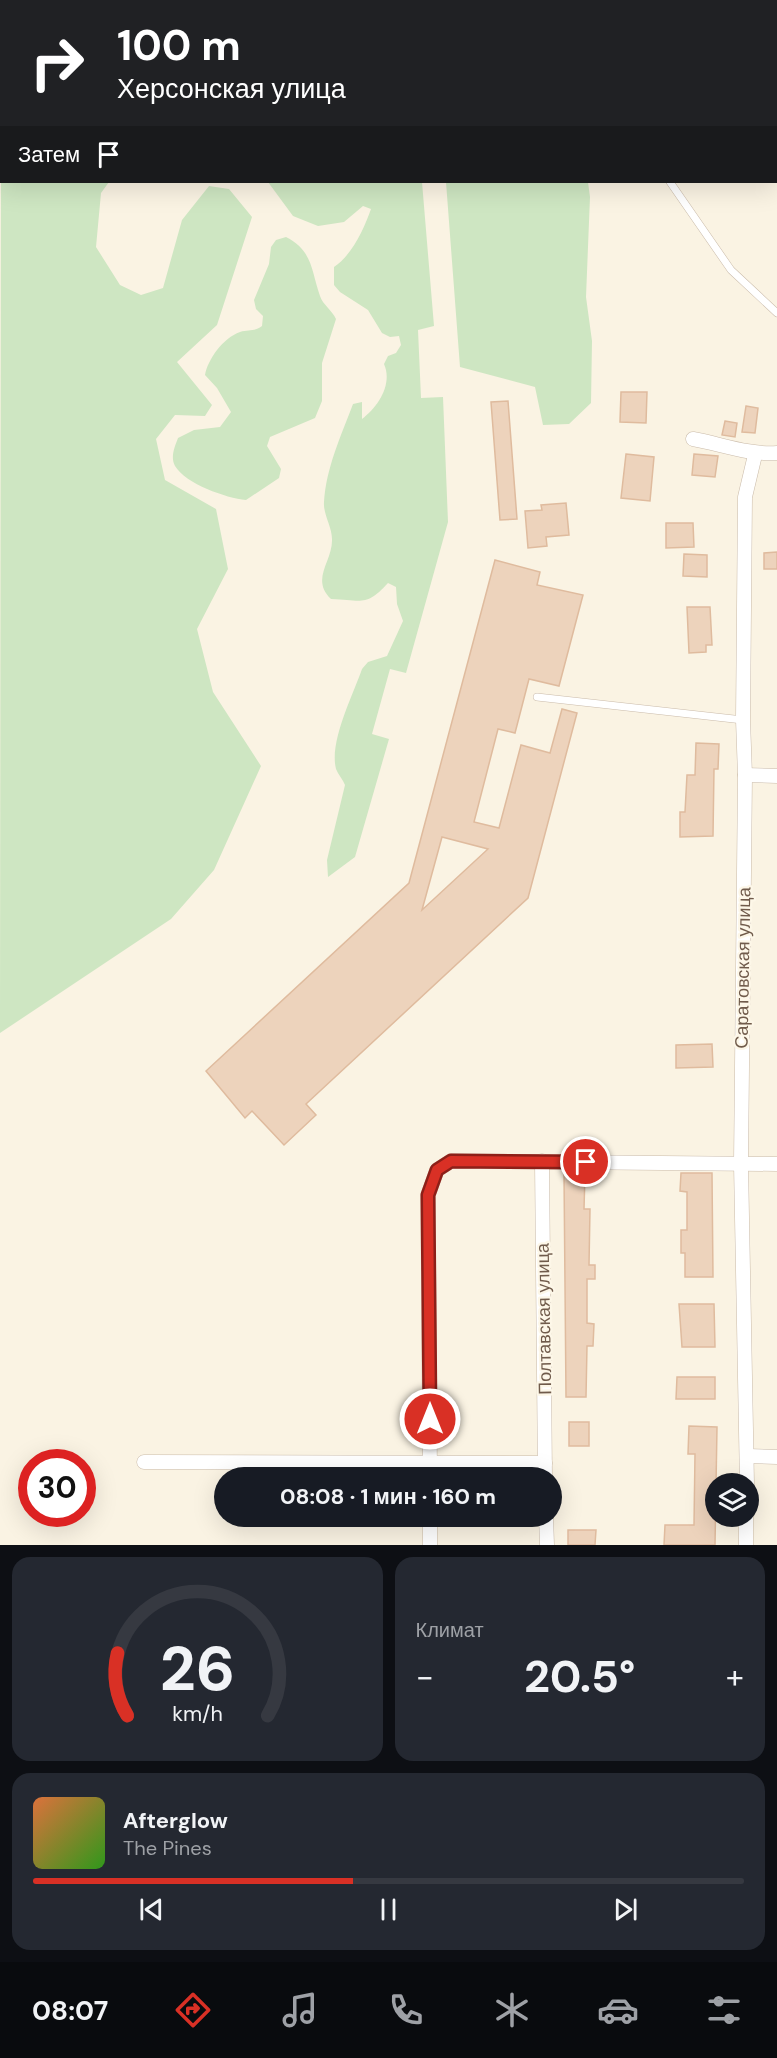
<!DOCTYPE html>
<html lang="ru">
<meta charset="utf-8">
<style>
:root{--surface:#171b24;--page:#242831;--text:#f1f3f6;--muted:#9ea1a6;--line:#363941;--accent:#d93025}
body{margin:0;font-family:"DM Sans",sans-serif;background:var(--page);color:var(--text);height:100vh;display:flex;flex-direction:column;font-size:22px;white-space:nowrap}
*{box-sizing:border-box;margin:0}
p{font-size:20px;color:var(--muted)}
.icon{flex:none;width:33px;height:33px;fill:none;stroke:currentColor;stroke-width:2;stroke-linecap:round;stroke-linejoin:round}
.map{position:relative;height:1545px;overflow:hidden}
.details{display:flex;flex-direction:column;gap:12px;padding:12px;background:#0d0f14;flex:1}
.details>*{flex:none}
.top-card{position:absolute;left:0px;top:0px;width:777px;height:183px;box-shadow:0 6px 24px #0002;background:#202124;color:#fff;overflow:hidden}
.buttons{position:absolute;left:705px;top:1473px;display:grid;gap:12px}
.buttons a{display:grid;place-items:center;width:54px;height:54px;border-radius:50%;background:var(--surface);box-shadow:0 6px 24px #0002;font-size:30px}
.speed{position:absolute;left:18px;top:1449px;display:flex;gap:12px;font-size:30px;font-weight:700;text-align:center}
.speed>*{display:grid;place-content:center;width:78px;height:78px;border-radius:50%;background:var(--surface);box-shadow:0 6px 24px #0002;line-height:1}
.speed .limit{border:9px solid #d22;background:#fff;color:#111}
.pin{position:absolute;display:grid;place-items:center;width:51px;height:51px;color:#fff;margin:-26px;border:3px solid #fff;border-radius:50%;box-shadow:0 2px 6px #0007}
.me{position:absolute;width:66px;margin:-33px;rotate:0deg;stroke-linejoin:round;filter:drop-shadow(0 0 4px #0008)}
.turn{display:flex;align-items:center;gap:21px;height:126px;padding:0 18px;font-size:27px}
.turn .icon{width:78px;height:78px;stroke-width:2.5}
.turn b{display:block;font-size:42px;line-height:51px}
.then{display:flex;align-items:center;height:57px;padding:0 18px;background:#0003;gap:12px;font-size:22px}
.big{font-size:45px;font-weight:700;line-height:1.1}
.details .card{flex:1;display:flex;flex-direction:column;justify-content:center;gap:9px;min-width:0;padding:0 21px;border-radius:18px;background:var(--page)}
.details .dial{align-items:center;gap:0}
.dial svg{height:156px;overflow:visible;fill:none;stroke:var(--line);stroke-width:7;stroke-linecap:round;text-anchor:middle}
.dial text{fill:var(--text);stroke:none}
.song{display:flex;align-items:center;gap:18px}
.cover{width:72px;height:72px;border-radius:9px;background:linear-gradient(135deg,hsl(20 70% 55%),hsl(110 70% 35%))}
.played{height:6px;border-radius:3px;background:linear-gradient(90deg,var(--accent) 45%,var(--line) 45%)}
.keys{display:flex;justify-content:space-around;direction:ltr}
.heat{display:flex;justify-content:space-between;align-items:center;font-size:33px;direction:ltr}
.details .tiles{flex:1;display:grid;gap:12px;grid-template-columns:1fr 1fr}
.card:last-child{grid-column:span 2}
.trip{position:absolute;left:214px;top:1467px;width:348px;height:60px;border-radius:30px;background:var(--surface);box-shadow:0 6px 24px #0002;font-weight:700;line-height:60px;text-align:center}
.menu{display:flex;height:96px;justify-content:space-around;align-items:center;background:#090b0e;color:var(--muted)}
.menu .icon{width:42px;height:42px}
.menu .on{color:var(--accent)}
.menu b{font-size:27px;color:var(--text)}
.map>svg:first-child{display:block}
.green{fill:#cee6c2}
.building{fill:#edd3bc;stroke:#dfbb9e;stroke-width:1.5;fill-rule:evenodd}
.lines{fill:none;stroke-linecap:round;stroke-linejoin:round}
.lane-casing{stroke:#cabbaa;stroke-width:8}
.street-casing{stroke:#cabbaa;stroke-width:15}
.lane{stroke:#fff;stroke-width:7}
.street{stroke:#fff;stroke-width:14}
.route-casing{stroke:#8d1f18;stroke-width:15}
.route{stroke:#d93025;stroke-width:10}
.labels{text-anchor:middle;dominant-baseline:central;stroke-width:4.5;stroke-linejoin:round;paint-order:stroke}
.street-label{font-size:18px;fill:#705b4b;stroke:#fdf7e8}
</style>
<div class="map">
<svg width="777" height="1545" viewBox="0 0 777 1545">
<rect width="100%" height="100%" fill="#faf3e3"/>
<g class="green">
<polygon points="1,95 2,182 109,182 101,193 96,247 120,285 141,295 163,288 182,220 209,186 229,189 252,217 217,325 177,362 212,405 205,416 175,415 156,439 165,480 216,509 228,569 197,629 213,692 261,766 214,870 171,919 0,1033"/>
<path d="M268 182H422L434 326 418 330 421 398 443 397 448 522 406 673 390 669 372 734 389 739 355 857 328 877 327 860 345 785C343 780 338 774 336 769 329 742 353 695 362 669L368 662 387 656 403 621 397 604 396 587 388 583C366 607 363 600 331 599 310 579 333 561 332 539 332 527 323 514 324 502 326 468 341 436 353 404L362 402V419C378 407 393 384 384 364L388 356 396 353 401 345 399 336 390 337 382 333 368 310 340 292 334 285V267C352 255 364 229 371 209L363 206 344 222 318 226 293 216Z"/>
<polygon points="446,182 588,182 590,197 586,297 592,341 591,403 569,424 543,425 535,387 460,367"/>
<path d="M286 237C313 251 311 270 320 296 323 305 332 310 336 319L322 363V401L315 418 270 437 267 446 281 469 279 478 246 500C226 498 186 484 175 466 170 457 175 446 178 438L194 430 220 427 231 412 217 388 205 375C208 359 223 338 240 332 249 329 254 332 262 326L263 316 256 309 254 300 269 264 271 247 276 240Z"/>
</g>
<g class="building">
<polygon points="621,392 647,392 646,423 620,422"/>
<polygon points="508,401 517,519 500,520 491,402"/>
<polygon points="746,406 758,408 755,433 742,432"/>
<polygon points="725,421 737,423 735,437 722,435"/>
<polygon points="626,454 654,457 650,501 621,498"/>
<polygon points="694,454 718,456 715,477 692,475"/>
<polygon points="566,503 569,535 546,537 547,546 528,548 525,511 542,510 541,505"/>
<polygon points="666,523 693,523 694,547 666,548"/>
<polygon points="777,552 777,569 764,569 764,553"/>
<polygon points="684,554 707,555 707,577 683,576"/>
<path d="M495 560 540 572 537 585 583 595 559 686 529 679 515 733 498 729 474 822 499 828 521 745 550 753 562 709 577 713 528 898 306 1104 316 1115 284 1145 252 1111 245 1118 206 1071 409 883ZM442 837 488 849 422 910Z"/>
<polygon points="687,607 710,607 712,645 706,645 706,652 689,653"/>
<polygon points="696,743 719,744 718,769 714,769 713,836 680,837 680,812 685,812 687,775 695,775"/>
<polygon points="712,1044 713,1067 676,1068 676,1045"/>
<polygon points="681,1173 712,1173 713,1277 685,1277 685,1253 681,1253 681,1230 687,1230 687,1192 680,1191"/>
<polygon points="564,1174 585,1174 584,1209 590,1209 589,1265 595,1265 595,1279 587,1279 587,1323 594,1324 593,1346 587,1346 586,1397 566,1397"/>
<polygon points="679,1304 714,1304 715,1347 682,1347"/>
<polygon points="677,1377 715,1377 715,1399 676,1399"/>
<rect x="569" y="1422" width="20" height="24"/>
<polygon points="689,1426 717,1427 715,1545 664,1545 665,1525 694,1525 695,1454 688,1454"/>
<polygon points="568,1530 596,1530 595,1545 568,1545"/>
</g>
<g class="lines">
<g class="lane-casing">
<g id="lane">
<polyline points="646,2 646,0"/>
<polyline points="776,88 777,89"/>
<polyline points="670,182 731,270 777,313"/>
<polyline points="537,697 743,720"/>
</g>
</g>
<g class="street-casing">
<g id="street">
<path d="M693 439C721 444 749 455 777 453"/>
<polyline points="745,775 777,776"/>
<polyline points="542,1161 545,1478"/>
<polyline points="748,1456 777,1457"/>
<polyline points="144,1462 545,1463"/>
<polyline points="430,1478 428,1195 437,1170 451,1161 777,1164"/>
<polyline points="747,1484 741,1164 745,775 743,720 745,497 755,455"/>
<polyline points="430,1516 430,1545"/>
<polyline points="546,1516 547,1545"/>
<polyline points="746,1545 746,1516"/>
</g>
</g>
<use href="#lane" class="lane"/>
<use href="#street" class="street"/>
</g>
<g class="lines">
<g class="route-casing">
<polyline id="route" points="430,1419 428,1195 437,1170 451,1161 586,1162"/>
</g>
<use href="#route" class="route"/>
</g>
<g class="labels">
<g class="street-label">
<text transform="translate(743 968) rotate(-89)">Саратовская улица</text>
<text transform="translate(544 1319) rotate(-91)">Полтавская улица</text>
</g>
</g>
</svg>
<div class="buttons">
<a><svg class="icon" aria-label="layers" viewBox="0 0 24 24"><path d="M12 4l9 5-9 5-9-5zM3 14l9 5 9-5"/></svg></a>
</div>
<div class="speed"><div class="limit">30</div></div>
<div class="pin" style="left:586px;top:1162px;background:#d93025"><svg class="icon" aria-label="arrive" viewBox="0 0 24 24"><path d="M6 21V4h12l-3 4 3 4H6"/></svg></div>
<svg class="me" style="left:430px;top:1419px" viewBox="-20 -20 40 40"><circle r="17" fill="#d93025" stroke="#fff" stroke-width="3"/><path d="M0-11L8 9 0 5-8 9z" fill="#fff"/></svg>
<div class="trip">08:08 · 1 мин · 160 m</div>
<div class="top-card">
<div class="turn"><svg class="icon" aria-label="right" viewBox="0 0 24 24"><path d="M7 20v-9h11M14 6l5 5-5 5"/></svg><div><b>100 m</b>Херсонская улица</div></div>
<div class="then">Затем<svg class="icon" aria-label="arrive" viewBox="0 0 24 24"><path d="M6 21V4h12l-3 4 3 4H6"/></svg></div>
</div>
</div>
<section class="details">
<div class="tiles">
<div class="card dial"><svg viewBox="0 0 100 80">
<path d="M14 69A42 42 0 1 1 86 69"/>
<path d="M14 69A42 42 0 0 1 9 37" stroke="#d93025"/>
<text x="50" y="56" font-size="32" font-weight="700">26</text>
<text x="50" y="72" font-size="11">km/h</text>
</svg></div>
<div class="card"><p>Климат</p>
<div class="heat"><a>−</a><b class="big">20.5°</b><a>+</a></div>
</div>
<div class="card">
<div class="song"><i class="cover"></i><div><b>Afterglow</b><p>The Pines</p></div></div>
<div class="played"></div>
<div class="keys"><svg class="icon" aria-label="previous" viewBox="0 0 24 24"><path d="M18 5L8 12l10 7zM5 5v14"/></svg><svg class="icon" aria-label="pause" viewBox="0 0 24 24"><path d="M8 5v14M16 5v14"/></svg><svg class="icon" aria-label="next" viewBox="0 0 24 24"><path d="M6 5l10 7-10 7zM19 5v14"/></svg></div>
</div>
</div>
</section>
<nav class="menu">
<b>08:07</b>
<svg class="icon on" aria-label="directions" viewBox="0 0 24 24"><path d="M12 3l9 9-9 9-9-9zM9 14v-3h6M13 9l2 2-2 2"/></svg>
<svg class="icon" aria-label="music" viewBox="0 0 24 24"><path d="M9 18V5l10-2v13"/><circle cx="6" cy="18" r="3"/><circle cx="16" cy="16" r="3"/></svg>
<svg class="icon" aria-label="phone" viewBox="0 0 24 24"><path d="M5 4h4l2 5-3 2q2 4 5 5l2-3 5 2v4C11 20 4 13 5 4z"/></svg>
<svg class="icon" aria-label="climate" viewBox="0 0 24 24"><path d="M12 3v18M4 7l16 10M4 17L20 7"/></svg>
<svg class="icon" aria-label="car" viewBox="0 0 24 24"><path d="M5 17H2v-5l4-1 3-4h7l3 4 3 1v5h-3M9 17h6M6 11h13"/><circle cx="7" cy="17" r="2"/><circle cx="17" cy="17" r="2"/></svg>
<svg class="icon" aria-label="filters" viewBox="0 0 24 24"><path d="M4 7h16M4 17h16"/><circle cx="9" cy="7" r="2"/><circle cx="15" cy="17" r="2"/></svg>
</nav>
